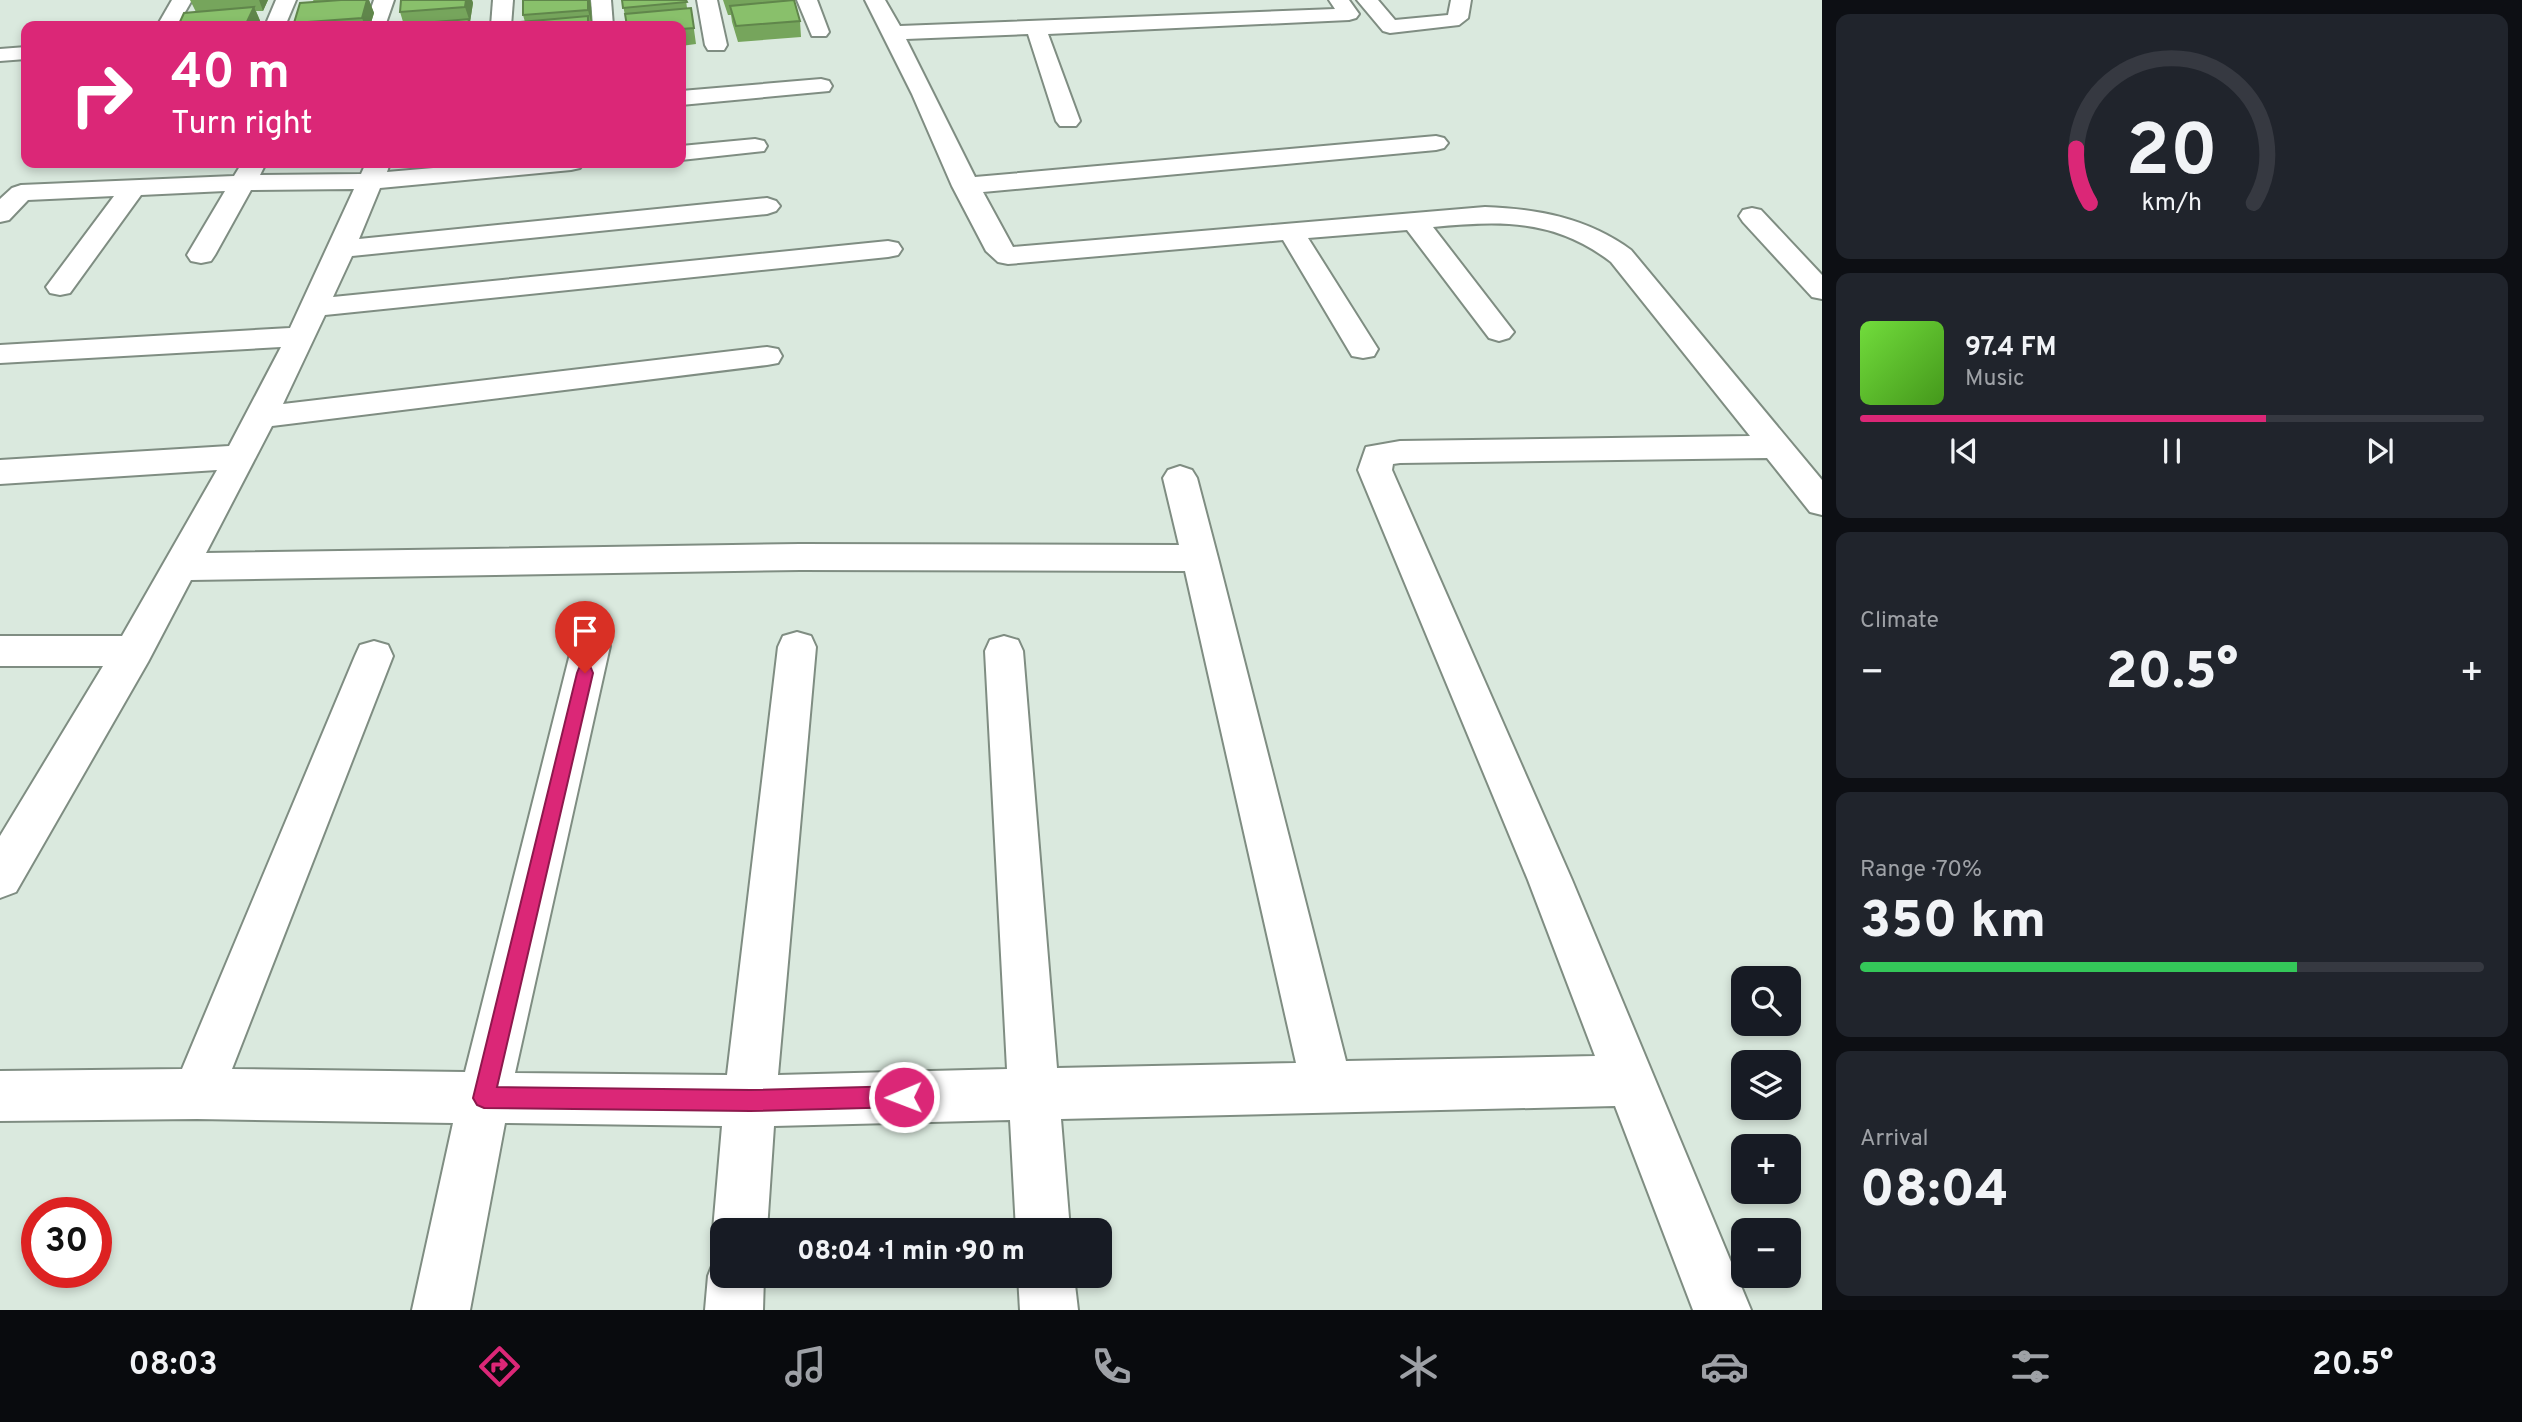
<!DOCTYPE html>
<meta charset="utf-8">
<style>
:root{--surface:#171b24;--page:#20242c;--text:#f1f3f6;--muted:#9ea1a6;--line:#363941;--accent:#db2777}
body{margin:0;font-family:Overpass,sans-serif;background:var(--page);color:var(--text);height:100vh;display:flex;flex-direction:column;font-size:26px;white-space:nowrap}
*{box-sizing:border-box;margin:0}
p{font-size:23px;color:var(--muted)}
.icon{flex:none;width:38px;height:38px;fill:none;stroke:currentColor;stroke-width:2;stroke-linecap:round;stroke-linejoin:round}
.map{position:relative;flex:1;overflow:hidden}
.details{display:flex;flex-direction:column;gap:14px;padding:14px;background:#0d0f14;width:700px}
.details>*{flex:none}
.hud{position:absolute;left:21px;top:21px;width:665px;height:147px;border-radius:14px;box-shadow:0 4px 10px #0003;background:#db2777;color:#fff;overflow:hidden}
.tools{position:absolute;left:1731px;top:966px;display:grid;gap:14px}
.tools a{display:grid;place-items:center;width:70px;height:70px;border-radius:14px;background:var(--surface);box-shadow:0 4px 10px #0003;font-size:35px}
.speed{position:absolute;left:21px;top:1197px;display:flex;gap:14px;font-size:35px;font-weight:700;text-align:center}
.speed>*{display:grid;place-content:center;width:91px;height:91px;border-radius:50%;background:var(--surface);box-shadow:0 4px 10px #0003;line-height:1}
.speed .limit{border:10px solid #d22;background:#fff;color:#111}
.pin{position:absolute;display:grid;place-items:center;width:60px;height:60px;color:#fff;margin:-72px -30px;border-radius:50% 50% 50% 0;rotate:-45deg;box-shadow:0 0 7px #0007}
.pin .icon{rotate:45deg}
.me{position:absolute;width:77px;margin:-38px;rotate:269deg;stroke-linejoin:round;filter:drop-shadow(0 0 5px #0008)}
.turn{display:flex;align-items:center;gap:24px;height:147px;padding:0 35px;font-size:32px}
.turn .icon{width:91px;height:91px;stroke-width:2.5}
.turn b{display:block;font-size:49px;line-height:60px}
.big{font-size:52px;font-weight:800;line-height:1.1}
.details .widget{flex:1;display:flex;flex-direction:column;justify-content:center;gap:10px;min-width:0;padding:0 24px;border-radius:14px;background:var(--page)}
.details .dial{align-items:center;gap:0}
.dial svg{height:182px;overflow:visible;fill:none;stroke:var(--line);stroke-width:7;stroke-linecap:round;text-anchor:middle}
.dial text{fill:var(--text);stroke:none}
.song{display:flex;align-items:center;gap:21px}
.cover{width:84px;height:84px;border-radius:10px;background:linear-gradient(135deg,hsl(100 70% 55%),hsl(100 70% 35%))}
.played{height:7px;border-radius:4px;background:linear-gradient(90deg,var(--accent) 65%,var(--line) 65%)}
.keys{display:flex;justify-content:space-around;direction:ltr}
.heat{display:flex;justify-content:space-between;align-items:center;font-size:38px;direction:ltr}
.charge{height:10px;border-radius:5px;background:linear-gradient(90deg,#34c759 70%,var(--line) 0)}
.trip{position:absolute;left:710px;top:1218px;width:402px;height:70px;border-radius:14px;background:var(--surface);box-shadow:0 4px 10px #0003;font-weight:800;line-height:70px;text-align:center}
.tabs{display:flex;height:112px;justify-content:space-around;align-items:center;background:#090b0e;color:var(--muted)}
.tabs .icon{width:49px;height:49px}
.tabs .on{color:var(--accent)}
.tabs b{font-size:32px;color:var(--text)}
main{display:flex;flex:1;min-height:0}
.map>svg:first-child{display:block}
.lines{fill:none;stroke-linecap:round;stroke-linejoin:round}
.minor-casing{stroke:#7f8d82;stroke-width:4}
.minor{fill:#fff;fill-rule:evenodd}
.wall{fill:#76a55c}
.shaded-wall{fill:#60864b}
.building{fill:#89c06b;stroke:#60864b;stroke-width:2}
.route{fill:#db2777;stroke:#8e194d;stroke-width:2}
</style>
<main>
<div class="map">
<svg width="1822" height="1310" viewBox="0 0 1822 1310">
<rect width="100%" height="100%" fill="#dae9de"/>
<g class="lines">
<g class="minor-casing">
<g id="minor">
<polygon points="172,0 192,0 177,26 157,26"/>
<polygon points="276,0 296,0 285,26 265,26"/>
<polygon points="374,0 394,0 385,26 365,26"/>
<polygon points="493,0 513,0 511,26 491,26"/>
<polygon points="591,0 611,0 613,26 593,26"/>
<polygon points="697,0 717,0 727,45 724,50 708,50 705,45"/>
<polygon points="797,0 817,0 829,32 826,36 812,36"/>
<path d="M865 0H885L900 26 1335 9 1329 0H1349L1359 14 1356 18 1349 20 1048 34 1080 121 1076 126H1060L1056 121 1028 34 906 39 975 177 1436 136 1444 138 1448 143 1444 148 1436 150 983 192 1013 247 1485 207C1538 209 1587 218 1631 250L1822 480V515L1810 512 1767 458 1400 463 1393 464 1392 470 1572 880 1751 1310H1693L1615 1106 1061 1119 1070 1230H1016L1010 1120 774 1126 767 1230H723V1250L713 1230 722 1126 505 1123 470 1310H412L453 1123 197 1119 0 1121V1071L182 1069 355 656 360 645 374 641 388 645 393 656 232 1069 465 1072 572 646 577 635 591 631 605 635 610 646 515 1073 727 1075 778 647 783 636 797 632 811 636 816 647 778 1075 1007 1069 985 651 990 640 1004 636 1018 640 1023 651 1057 1068 1296 1063 1185 571 800 570 191 580 148 662 16 892 0 898V836L103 666H0V636H122L217 470 0 484V460L229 446 281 347 0 363V345L290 328 354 189 251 190 215 255 211 261 201 263 191 261 187 255 225 191 141 195 70 293 60 295 50 293 46 287 114 196 28 200 9 220 0 222V199L12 188 21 185 234 176 242 163H264L265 165 260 175 361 174 366 163H390L387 172 491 163H583L580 168 571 170 380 188 359 239 767 198 776 201 780 206 776 211 767 214 352 256 333 297 888 241 898 243 902 249 898 255 888 257 325 315 283 404 767 347 778 349 782 356 778 363 767 365 272 426 206 553 800 544 1179 545 1163 478 1168 470 1180 466 1192 470 1197 478 1218 558 1346 1061 1595 1056 1528 880 1358 470 1366 447 1400 441 1750 436 1611 262C1554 218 1500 221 1433 227L1514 332 1509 338 1499 341 1489 338 1407 230 1308 238 1378 349 1374 356 1363 358 1352 356 1283 240 1008 264 998 262 986 251 952 186 912 94Z"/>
<polygon points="1357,0 1378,0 1395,20 1448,15 1451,0 1471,0 1468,18 1459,25 1390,33 1383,31"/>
<polygon points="26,47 26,59 0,61 0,49"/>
<polygon points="821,79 829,81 832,86 829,91 681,105 681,91"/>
<polygon points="755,139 764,141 767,146 764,151 681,160 681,146"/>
<polygon points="1752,208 1761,210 1822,275 1822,299 1812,297 1743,222 1739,216 1743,210"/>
<polygon points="723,1253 723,1276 764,1276 763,1310 705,1310 708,1276 716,1256"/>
<polygon points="1018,1276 1074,1276 1078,1310 1020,1310"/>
</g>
</g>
<use href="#minor" class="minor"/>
</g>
<g class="wall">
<polygon points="190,0 268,0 263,11 256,11 261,23 259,26 178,26 196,12"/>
<polygon points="313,0 338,0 314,2"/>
<polygon points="341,0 369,0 374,13 370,26 296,26 294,23"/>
<polygon points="401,0 472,0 473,3 470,22 404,25 400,12"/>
<polygon points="523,0 590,0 591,6 592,26 521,26 525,22 523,15"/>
<polygon points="622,0 686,0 687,8 691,8 696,44 681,46 681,26 627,26"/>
<polygon points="723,0 789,0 800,21 801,37 738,42 732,22 731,15 728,15"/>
</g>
<g class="shaded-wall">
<polygon points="259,0 268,0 263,11"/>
<polygon points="367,0 369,0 374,13 370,26 365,26 362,18"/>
<polygon points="466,0 472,0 473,3 470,22 472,26 468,26 469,19 465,7"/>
<polygon points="588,0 590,0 591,6 592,26 588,10"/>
<polygon points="254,7 261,23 259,26 245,26"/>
</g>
<g class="building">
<polygon points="341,0 367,0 362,18 294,23 300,3"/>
<polygon points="401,0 466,0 465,7 400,12"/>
<polygon points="523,0 588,0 588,10 523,15"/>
<polygon points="622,0 686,0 687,2 623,8"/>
<polygon points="794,0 800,21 736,26 730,6"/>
<polygon points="254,7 245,26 178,26 184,13"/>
<polygon points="691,8 694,28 681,29 681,26 627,26 625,14"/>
<polygon points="588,16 588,26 521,26 521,22"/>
<polygon points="469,19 468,26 400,26 400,25"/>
</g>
<polygon class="route" points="585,666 591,668 593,673 497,1087 750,1090 904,1086 911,1089 914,1097 911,1104 904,1107 750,1111 484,1108 477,1105 473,1098 577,673 579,668"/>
</svg>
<div class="tools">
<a><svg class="icon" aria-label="search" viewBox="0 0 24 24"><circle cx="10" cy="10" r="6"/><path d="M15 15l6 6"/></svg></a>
<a><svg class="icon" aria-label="layers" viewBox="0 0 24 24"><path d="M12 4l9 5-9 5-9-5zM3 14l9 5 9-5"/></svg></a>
<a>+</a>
<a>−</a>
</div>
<div class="speed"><div class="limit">30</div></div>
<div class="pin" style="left:585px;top:673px;background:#d93025"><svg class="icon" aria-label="arrive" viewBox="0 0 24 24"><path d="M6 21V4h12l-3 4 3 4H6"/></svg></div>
<svg class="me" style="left:904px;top:1097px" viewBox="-20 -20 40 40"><circle r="17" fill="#db2777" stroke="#fff" stroke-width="3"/><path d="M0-11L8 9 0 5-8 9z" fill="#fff"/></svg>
<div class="trip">08:04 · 1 min · 90 m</div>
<div class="hud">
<div class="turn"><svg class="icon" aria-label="right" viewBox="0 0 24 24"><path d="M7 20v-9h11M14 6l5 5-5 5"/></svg><div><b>40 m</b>Turn right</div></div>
</div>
</div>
<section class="details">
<div class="widget dial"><svg viewBox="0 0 100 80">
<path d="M14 69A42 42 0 1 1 86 69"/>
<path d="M14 69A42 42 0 0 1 8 45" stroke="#db2777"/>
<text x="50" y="56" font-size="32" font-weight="700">20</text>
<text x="50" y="72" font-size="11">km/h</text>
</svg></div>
<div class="widget">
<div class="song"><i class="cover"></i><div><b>97.4 FM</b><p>Music</p></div></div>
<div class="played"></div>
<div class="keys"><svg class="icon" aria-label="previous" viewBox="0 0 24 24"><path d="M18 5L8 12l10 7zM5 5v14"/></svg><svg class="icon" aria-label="pause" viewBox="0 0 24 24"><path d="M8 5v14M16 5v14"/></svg><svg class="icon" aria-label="next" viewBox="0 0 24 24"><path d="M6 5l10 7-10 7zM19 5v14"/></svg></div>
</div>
<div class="widget"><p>Climate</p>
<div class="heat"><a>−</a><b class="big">20.5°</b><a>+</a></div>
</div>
<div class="widget"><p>Range · 70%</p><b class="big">350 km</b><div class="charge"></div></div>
<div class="widget"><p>Arrival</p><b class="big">08:04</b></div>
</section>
</main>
<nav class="tabs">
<b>08:03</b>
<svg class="icon on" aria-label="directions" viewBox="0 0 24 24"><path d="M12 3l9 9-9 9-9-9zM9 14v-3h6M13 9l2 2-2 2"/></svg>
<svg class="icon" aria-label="music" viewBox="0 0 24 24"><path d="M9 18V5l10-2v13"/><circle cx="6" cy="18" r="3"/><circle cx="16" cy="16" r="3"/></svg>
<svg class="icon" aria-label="phone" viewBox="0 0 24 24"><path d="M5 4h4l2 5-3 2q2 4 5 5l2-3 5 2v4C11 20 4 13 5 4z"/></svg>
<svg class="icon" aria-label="climate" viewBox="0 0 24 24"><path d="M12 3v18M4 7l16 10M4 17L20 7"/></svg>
<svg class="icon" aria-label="car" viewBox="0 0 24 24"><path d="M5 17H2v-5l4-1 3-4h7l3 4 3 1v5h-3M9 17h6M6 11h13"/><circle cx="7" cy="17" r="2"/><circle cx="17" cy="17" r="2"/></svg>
<svg class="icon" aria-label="filters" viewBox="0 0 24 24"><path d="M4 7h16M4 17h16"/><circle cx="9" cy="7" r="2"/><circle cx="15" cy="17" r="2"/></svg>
<b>20.5°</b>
</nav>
